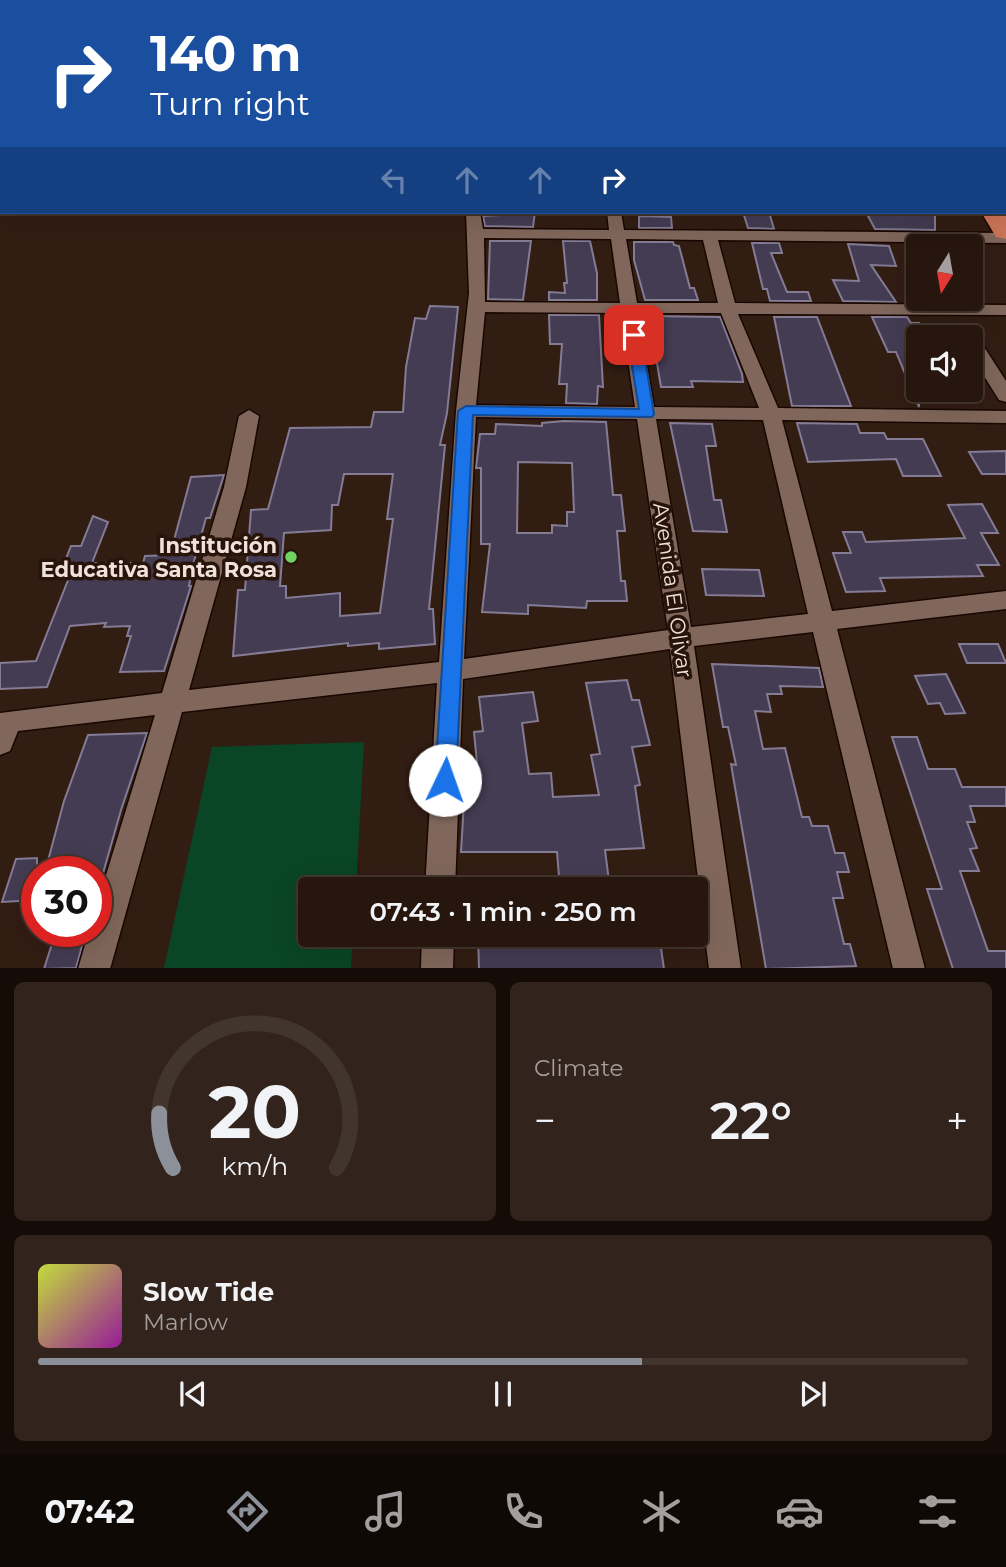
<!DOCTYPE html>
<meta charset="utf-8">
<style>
:root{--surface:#26160e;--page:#32231c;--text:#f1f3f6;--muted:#a49f9e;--line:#42352e;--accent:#8c9099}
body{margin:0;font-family:Montserrat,sans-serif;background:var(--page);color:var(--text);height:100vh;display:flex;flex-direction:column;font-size:26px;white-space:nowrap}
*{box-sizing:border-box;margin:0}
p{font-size:23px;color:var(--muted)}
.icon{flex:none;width:38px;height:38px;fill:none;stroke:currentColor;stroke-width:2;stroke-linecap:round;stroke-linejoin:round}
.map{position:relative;height:968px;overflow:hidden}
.details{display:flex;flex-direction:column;gap:14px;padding:14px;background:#150c08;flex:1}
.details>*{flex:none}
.guide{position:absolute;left:0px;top:0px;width:1006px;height:214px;box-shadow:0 7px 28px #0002,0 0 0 2px var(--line);background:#1a4fa0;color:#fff;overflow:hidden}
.needle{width:46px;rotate:191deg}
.fabs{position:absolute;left:906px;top:234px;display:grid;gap:14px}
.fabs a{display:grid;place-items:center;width:77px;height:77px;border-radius:7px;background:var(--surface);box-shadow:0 7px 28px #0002,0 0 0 2px var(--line);font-size:35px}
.speed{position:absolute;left:21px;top:856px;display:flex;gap:14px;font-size:35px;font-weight:700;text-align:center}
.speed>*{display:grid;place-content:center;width:91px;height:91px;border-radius:50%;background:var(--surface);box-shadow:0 7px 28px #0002,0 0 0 2px var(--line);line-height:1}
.speed .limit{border:10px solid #d22;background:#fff;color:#111}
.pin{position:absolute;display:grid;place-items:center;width:60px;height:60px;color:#fff;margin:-30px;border-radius:14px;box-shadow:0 4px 10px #0006}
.me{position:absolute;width:77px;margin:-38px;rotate:3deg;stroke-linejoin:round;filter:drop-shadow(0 0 5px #0008)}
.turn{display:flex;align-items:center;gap:24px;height:147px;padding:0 35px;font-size:32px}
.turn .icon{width:91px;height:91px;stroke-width:2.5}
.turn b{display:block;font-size:49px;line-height:60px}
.lanes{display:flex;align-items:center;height:66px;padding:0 35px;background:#0003;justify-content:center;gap:35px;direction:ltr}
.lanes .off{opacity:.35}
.big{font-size:52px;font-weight:600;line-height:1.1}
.details .card{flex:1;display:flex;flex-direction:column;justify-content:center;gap:10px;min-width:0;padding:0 24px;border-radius:10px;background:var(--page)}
.details .dial{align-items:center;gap:0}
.dial svg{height:182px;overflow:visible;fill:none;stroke:var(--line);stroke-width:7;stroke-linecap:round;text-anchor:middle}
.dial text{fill:var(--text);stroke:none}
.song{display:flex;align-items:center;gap:21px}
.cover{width:84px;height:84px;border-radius:10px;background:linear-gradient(135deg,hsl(70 70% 55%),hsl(300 70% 35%))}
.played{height:7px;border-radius:4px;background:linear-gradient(90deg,var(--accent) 65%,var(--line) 65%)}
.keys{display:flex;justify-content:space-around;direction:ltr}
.heat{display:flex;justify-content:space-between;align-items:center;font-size:38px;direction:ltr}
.details .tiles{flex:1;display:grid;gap:14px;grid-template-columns:1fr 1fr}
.card:last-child{grid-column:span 2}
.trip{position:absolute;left:298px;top:877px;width:410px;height:70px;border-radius:7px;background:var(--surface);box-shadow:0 7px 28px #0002,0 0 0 2px var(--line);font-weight:600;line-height:70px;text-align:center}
.tabs{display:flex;height:112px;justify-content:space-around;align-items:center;background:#0f0906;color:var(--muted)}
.tabs .icon{width:49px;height:49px}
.tabs .active{color:var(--accent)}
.tabs b{font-size:32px;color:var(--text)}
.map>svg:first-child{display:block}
.green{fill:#0a4525}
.building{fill:#443c52;stroke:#847b94;stroke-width:2;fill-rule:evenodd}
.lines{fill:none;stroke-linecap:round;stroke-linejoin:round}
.street-casing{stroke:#190701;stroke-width:3}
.highway-casing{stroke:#190701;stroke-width:3}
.street{fill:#81675b;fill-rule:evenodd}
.highway{fill:#cb7459;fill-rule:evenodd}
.route{fill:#1a73e8;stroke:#114b97;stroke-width:2}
.poi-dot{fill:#6ed361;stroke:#28140a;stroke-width:2.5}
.labels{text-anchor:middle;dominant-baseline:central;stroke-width:7;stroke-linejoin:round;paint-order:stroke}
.poi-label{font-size:21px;font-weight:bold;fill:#f0e1da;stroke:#28140a;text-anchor:end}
.street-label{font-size:21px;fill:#f0e1da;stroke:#28140a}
</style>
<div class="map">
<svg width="1006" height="969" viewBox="0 0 1006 969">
<rect width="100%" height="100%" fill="#321d13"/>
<polygon class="green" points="364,742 356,889 310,889 310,934 353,935 351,968 164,968 212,747"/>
<g class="building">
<polygon points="500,212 535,212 533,227 485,226 483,216 500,215"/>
<polygon points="743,212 769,212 774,229 748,228"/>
<polygon points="866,212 935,215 935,230 875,229"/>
<polygon points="639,216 671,217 672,228 639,228"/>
<polygon points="490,241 531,241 523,300 488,299"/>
<polygon points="563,241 590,241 597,273 597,300 549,300 549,292 565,293 564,283 567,283"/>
<polygon points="634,242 673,242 674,245 679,246 690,288 694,288 698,300 645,300 634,260"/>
<polygon points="752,243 779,243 782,253 771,253 787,292 808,292 811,301 770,301 767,289 763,289"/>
<polygon points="848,244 889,246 896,266 871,265 896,302 843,301 833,280 859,281"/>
<path d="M430 306 458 307 447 413 440 445H445L429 609H433L435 644 379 649V643L348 646V643L233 656 238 590H245L251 510 268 509 290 428 371 427 374 412H403L406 367 415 318 426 319ZM344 474H393L387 519H393L380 613 340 616V593L286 598V586H280L284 533 331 530 332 505H338Z"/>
<polygon points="549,315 599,315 603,387 598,386 597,404 566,403 567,384 559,384 562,344 550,344"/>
<polygon points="649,316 720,317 742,374 743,382 691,381 693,387 661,387"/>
<polygon points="774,317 817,317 851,406 792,406"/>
<polygon points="872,317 907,317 911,323 919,323 919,407 896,352 888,352"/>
<path d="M564 421 606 422 613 495H621L625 531H617L621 581H625L627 601H587L586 608 528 605V614L482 612 490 544H481V468H476L480 434H495L496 424 542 426V423ZM518 462 572 463 574 512H567V526L552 525V533H517Z"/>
<polygon points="670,423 712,424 716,446 706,446 714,500 721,500 727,532 693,531"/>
<polygon points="797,423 857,424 860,433 884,433 887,439 923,439 941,476 903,476 896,459 808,462"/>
<polygon points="1006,451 1006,474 982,474 969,452"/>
<polygon points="224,475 210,518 206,518 193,565 189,586 191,586 164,671 120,672 131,636 127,636 130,626 104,627 106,623 70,626 47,687 0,689 0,663 36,661 74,565 63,566 71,546 81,546 93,516 108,522 92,563 143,563 145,556 170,555 191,477"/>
<polygon points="982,504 998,533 981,533 999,565 977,565 983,576 880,578 885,591 846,592 833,553 851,553 843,532 862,532 866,542 965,538 948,505"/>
<polygon points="702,569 759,570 764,596 706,595"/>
<polygon points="959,644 998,644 1006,663 967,663"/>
<polygon points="712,664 819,668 823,687 780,686 782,694 767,694 771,712 755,711 763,749 785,748 802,817 809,817 812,826 828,826 835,853 844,853 849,872 837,872 843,898 833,898 844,944 850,944 856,966 766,969 731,764 736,765 728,727 723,727"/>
<polygon points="946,674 965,713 945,714 940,703 928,704 915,676"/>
<polygon points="627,680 632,700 639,700 650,745 632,747 640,785 635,786 644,848 605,850 610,889 560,889 557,852 461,852 465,784 479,784 474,732 483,731 479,697 533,692 538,721 522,723 529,774 551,773 553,797 599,795 591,755 600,754 586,683"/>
<polygon points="147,733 121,810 96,898 96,872 45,872 64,801 88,735"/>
<polygon points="892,737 917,737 928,769 955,769 962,787 1006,787 1006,806 970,806 975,822 967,822 977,848 970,849 979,871 960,871 988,951 1006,951 1006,969 953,969 927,889 942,889"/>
<polygon points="37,858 37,900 2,902 16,859"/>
<polygon points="56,931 86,931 76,968 44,969"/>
<polygon points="478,934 659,934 664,969 479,969"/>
</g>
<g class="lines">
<g class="street-casing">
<g id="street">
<polygon points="520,0 530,0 532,2 521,2"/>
<rect x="0" y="16" width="2" height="6"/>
<rect x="1004" y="27" width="2" height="6"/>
<rect x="0" y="44" width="2" height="6"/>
<rect x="1004" y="110" width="2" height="8"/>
<path d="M466 212H480L483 229 609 230 607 212H621L624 230 1006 233V243L718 240 735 303 1006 305V315L738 314 778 408 1006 411V423L782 420 832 611 1006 591V609L837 629 925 969H893L813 632 694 646 741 969H709L670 649 463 679 455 889H425L437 683 182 712 110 969H78L89 931H96V908L155 715 18 731 10 751 0 755V713L162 693 224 487 239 416 249 410 259 416 246 487 189 690 439 662 456 411 469 293ZM484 238 611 239 620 303 485 302ZM626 239 703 240 718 303H637ZM485 312 621 313 635 407 476 405ZM638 313H721L759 408 654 407ZM476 417 637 419 668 630 464 659ZM656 419 763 420 808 614 691 627Z"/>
<polygon points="971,335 977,336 1006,381 1006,402 999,400 971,355 971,338 964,338"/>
<polygon points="422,934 454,934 453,969 421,969"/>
</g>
</g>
<g class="highway-casing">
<g id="highway">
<polygon points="856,0 874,0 875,2 857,2"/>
<polygon points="1004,208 1006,210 1006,239 996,237 981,212 1004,212"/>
</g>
</g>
<use href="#street" class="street"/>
<use href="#highway" class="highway"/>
</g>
<polygon class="route" points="634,331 641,335 654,414 652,417 473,415 456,780 453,787 445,789 438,787 435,780 458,411 466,406 639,409 627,335"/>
<circle class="poi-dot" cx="291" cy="557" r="7"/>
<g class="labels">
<g class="poi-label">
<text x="277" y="545">Institución<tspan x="277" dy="24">Educativa Santa Rosa</tspan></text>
</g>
<g class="street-label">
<text transform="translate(673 590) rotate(82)">Avenida El Olivar</text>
</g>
</g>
</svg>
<div class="fabs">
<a><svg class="needle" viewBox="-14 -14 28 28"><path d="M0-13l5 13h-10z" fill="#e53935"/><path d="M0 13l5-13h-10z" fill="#a49f9e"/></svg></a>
<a><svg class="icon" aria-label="sound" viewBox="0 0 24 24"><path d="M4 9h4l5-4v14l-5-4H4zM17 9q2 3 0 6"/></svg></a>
</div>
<div class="speed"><div class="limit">30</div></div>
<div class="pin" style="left:634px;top:335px;background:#d93025"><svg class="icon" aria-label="arrive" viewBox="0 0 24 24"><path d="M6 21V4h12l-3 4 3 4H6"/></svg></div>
<svg class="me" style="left:445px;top:780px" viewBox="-20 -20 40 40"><circle r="19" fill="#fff"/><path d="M0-13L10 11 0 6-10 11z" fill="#1a73e8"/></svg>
<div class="trip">07:43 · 1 min · 250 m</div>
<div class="guide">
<div class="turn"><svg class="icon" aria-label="right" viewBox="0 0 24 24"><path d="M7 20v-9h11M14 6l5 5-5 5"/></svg><div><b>140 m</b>Turn right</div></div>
<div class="lanes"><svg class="icon off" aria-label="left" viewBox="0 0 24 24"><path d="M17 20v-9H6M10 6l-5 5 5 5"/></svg><svg class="icon off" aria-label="ahead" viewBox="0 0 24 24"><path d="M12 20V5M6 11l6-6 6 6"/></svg><svg class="icon off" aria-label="ahead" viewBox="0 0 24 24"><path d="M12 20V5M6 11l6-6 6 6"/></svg><svg class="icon" aria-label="right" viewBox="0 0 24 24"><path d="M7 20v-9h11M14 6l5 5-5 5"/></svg></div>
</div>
</div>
<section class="details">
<div class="tiles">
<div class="card dial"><svg viewBox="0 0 100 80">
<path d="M14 69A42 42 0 1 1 86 69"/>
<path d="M14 69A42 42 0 0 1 8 45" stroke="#8c9099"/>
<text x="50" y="56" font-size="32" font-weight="700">20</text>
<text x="50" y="72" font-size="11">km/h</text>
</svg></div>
<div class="card"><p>Climate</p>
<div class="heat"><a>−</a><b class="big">22°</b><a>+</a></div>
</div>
<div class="card">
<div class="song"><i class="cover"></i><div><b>Slow Tide</b><p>Marlow</p></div></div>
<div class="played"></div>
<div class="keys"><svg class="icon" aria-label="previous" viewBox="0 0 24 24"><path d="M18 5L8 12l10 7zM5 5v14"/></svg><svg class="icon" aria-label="pause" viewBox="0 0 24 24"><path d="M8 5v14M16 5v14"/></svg><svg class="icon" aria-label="next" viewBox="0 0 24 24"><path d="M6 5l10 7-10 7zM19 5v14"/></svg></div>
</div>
</div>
</section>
<nav class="tabs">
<b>07:42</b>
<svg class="icon active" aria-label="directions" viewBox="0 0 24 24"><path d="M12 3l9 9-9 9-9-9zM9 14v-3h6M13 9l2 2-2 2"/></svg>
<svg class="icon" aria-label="music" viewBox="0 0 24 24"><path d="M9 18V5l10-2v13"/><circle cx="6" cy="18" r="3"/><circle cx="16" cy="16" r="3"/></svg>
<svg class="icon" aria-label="phone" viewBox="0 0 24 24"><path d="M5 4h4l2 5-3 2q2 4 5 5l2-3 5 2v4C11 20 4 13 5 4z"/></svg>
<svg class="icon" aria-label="climate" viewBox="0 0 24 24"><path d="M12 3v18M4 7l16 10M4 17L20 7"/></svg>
<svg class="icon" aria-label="car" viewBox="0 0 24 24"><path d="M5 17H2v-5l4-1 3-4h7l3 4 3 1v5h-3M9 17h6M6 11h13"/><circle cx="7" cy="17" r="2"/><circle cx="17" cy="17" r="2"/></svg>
<svg class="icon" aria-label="filters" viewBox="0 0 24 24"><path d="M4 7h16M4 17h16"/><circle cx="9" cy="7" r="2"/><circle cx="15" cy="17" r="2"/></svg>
</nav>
